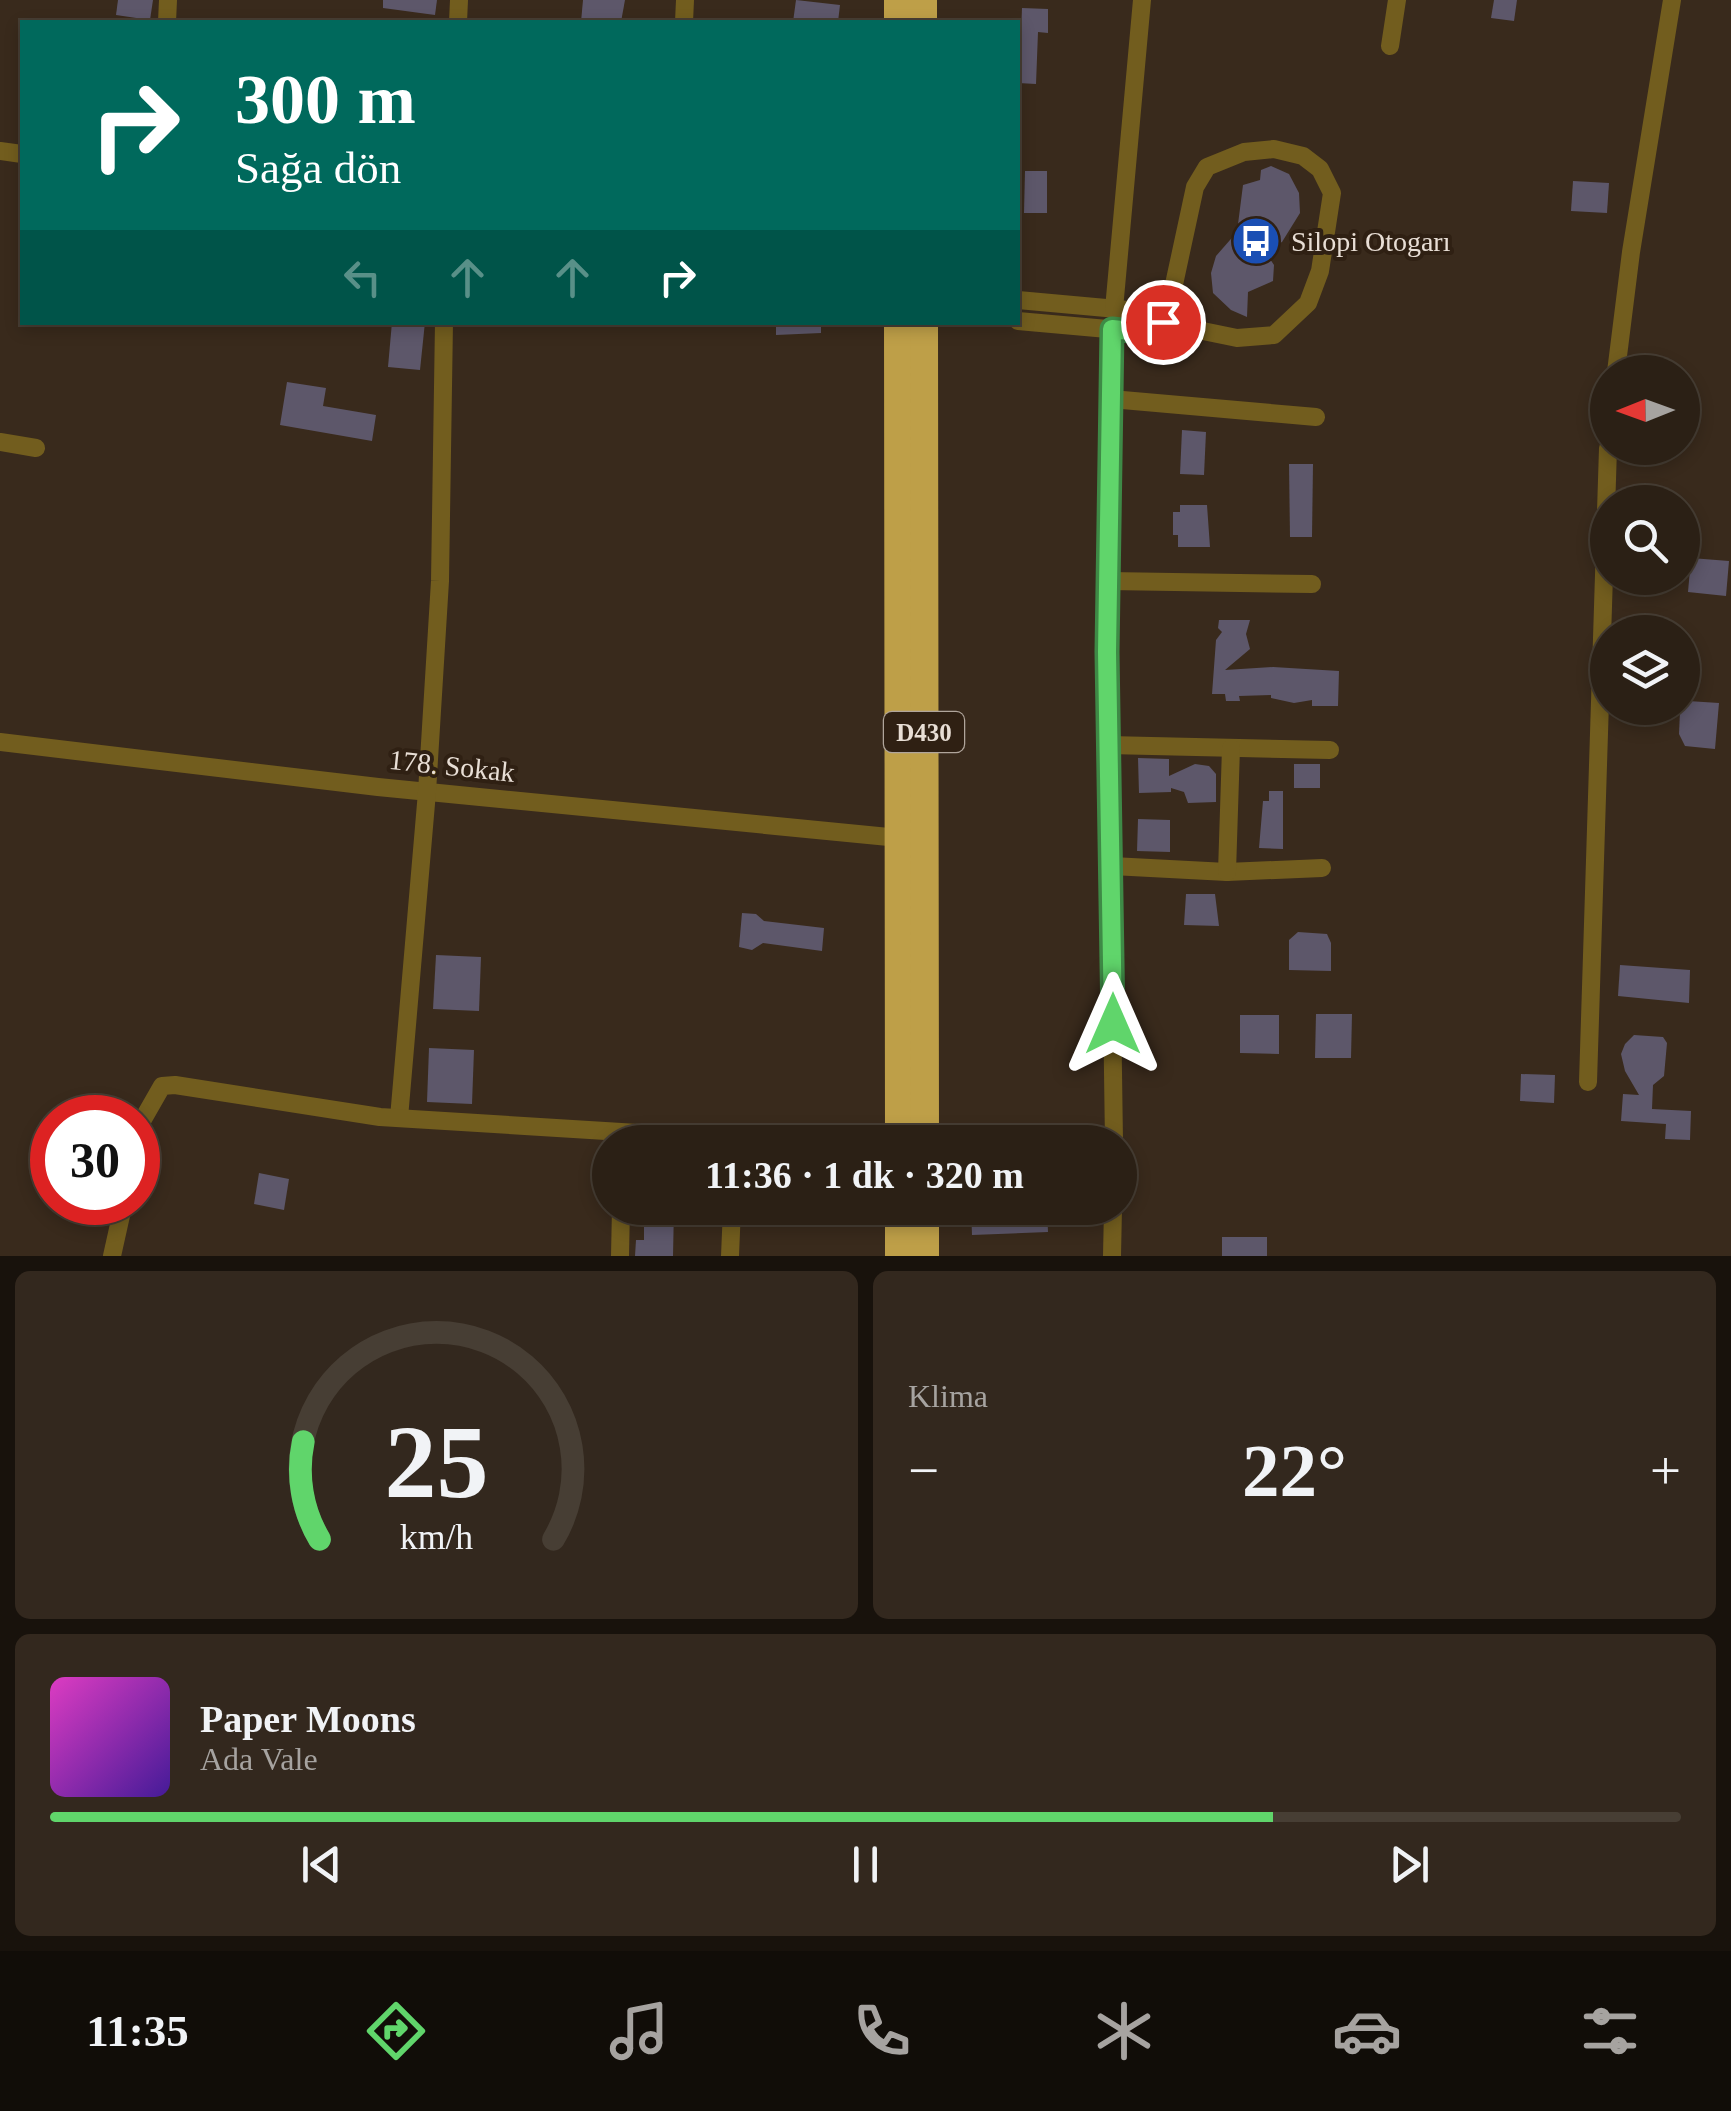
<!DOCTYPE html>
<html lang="tr">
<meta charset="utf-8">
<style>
:root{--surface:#2b2015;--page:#33281e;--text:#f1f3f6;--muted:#a6a3a0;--line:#473e34;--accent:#60d56b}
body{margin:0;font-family:"Times New Roman",serif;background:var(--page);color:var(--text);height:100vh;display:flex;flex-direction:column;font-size:38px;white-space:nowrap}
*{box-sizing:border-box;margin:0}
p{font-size:32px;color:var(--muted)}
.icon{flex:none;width:55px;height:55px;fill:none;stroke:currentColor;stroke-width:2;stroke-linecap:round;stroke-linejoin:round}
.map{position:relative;height:1256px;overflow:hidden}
.side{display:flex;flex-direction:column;gap:15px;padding:15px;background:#18120c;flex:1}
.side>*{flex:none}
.hud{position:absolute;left:20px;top:20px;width:1000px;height:305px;border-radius:0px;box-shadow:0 5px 15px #0003,0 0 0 2px var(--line);background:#00695c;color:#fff;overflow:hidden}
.needle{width:65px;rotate:269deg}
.buttons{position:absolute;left:1590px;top:355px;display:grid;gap:20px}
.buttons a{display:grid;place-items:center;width:110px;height:110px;border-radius:50%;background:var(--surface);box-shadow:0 5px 15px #0003,0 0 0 2px var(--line);font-size:50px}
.speed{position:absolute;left:30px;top:1095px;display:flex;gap:20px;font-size:50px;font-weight:700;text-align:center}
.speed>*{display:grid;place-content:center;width:130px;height:130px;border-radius:50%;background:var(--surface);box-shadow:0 5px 15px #0003,0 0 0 2px var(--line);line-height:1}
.speed .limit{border:15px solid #d22;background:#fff;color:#111}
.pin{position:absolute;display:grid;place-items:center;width:85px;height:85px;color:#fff;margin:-42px;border:5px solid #fff;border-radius:50%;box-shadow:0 2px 10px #0007}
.me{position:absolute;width:110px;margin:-55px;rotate:0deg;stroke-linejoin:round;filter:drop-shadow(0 0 8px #0008)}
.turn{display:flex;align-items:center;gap:35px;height:210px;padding:0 50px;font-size:45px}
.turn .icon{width:130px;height:130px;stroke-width:2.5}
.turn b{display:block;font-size:70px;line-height:85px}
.lanes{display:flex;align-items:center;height:95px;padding:0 50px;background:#0003;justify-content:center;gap:50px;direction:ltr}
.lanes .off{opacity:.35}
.big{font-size:75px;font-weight:800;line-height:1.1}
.side .tile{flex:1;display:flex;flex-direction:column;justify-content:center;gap:15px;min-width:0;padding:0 35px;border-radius:15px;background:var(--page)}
.side .dial{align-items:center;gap:0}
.dial svg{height:260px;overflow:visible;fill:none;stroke:var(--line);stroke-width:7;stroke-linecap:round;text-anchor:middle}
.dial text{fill:var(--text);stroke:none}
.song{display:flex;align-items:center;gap:30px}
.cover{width:120px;height:120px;border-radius:15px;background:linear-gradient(135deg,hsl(310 70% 55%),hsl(260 70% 35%))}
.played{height:10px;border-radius:5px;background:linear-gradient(90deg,var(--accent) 75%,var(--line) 75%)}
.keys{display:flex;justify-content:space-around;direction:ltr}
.heat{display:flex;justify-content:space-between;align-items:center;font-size:55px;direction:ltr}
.side .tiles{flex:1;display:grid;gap:15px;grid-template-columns:1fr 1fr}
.tile:last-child{grid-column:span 2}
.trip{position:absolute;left:592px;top:1125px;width:545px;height:100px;border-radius:50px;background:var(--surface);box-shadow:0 5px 15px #0003,0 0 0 2px var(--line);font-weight:800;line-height:100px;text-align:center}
.menu{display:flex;height:160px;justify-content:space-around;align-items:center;background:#110d08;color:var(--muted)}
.menu .icon{width:70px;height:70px}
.menu .current{color:var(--accent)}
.menu b{font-size:45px;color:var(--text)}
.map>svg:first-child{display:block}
.building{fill:#5d576a}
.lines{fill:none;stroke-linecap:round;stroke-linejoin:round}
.minor{stroke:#725d1e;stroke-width:18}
.highway{stroke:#be9f48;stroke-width:28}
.route-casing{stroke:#3e8a46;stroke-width:25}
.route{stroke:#60d56b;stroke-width:18}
.labels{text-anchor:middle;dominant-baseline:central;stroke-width:8;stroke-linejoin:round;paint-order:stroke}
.shield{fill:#2f2013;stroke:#b0a59b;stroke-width:2.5}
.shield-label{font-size:25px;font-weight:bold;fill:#e8ded5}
.poi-label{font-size:28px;fill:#e8ded5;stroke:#2f2013;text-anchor:start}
.street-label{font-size:28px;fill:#e8ded5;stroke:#2f2013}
</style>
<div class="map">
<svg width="1731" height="1256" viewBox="0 0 1731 1256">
<rect width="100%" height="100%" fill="#392a1c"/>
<g class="building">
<polygon points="118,0 153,0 150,20 116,15"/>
<polygon points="383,0 437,0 435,15 383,8"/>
<polygon points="583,0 625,0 621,22 581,22"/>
<polygon points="796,0 840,5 838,22 793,22"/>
<polygon points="1494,0 1517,0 1514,21 1491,18"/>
<polygon points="1022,8 1048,9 1048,33 1038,32 1036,84 1018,83 1018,34 1021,35"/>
<polygon points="1271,166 1289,174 1299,193 1300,213 1282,242 1264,250 1274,265 1273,281 1248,292 1247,317 1231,310 1213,293 1211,273 1216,256 1237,232 1243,185 1260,180 1261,170"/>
<polygon points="1025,171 1047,171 1047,213 1024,213"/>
<polygon points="1573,181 1609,183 1607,213 1571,211"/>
<polygon points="392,322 425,322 420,370 388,367"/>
<polygon points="776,322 821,322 821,333 776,335"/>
<polygon points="287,382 326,388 323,406 376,415 372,441 280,425"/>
<polygon points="1182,430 1206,432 1204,475 1180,474"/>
<polygon points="1289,464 1313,464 1312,537 1290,537"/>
<polygon points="1180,505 1207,505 1210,547 1178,547 1178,535 1173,535 1173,512 1180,512"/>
<polygon points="1691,558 1729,561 1726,596 1688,592"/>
<polygon points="1219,620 1250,620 1246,634 1250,649 1225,670 1273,667 1339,671 1338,706 1312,706 1312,700 1294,703 1271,698 1271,695 1239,696 1240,701 1226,701 1225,694 1212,694 1216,640 1222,632 1218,628"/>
<polygon points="1688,701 1719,703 1715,749 1685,746 1679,734 1680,711"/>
<polygon points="1138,758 1169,759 1169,776 1195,764 1209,766 1216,774 1216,802 1188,803 1184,792 1171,788 1171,792 1139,793"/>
<rect x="1294" y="764" width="26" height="24"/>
<polygon points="1269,791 1283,791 1283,849 1259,848 1263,801 1269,801"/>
<polygon points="1138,819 1170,820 1170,852 1137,851"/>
<polygon points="1186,894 1215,894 1219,926 1184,925"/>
<polygon points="742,913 756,914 764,921 824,928 822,951 763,943 752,950 739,947"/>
<polygon points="1298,932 1327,934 1331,943 1331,971 1289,970 1289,940"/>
<polygon points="436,955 481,957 479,1011 433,1009"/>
<polygon points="1620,965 1690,970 1689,1003 1618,996"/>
<polygon points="1316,1014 1352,1014 1351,1058 1315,1058"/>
<polygon points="1240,1015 1279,1015 1279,1054 1240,1053"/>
<polygon points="1634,1035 1663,1037 1667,1043 1664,1076 1653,1085 1652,1109 1691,1111 1690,1140 1665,1139 1666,1124 1621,1121 1623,1094 1639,1095 1625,1071 1621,1054 1625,1044"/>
<polygon points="429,1048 474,1050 472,1104 427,1102"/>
<polygon points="1521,1074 1555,1075 1554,1103 1520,1101"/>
<polygon points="259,1173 289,1179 284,1210 254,1204"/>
<polygon points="644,1208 674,1208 673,1256 635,1256 636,1240 644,1240"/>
<polygon points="971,1208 1047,1208 1048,1232 972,1235"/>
<rect x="1222" y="1237" width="45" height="19"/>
</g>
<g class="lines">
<g class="minor">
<polyline points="167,22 168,0"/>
<polyline points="458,22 459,0"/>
<polyline points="684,22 685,0"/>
<polyline points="1390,46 1397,0"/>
<polygon points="1274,149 1303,156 1320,169 1332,193 1320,271 1308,303 1274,335 1237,338 1159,322 1173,289 1195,187 1207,167 1244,152"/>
<polyline points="0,151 22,154"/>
<polyline points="1018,300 1139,311 1159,322"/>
<polyline points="1114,309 1142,0"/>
<polyline points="1018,321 1141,332 1159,322"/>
<polyline points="1112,329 1107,652 1114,1142"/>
<polyline points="1616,372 1631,252 1672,0"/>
<polyline points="1111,399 1316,417"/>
<polyline points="0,442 36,448"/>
<polyline points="1108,581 1312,584"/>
<polyline points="0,742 378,787 899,838"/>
<polyline points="1108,745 1330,750"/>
<polyline points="1112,866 1227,872 1322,868"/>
<polyline points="1227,872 1231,748"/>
<polyline points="1588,1082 1608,448"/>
<polyline points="399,1118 427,792 440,581 444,322"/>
<polyline points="138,1142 142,1121 162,1086 175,1085 380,1117 785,1142"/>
<polyline points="112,1256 124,1202"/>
<polyline points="620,1256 621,1208"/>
<polyline points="730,1256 732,1208"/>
<polyline points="1112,1256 1113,1208"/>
</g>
<g class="highway">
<polyline points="898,0 898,22"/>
<polyline points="923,22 923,0"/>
<polyline points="898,322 899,1142"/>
<polyline points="924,322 925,1142"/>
<polyline points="899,1208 899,1256"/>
<polyline points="925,1208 925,1256"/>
</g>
</g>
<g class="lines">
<g class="route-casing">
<polyline id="route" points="1113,1024 1107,652 1112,329 1141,332 1163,322"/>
</g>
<use href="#route" class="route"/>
</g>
<defs>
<g id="bus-disc" transform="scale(2.5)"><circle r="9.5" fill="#1a4fb4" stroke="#2f2013"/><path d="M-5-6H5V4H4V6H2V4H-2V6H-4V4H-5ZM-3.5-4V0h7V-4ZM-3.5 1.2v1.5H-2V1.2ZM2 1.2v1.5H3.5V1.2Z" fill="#fff"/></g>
</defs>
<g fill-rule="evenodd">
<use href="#bus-disc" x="1256" y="241"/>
</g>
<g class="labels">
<rect class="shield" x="884" y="712" width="80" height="40" rx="8"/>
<g class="shield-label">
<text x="924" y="732">D430</text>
</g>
<g class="poi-label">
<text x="1291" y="241">Silopi Otogarı</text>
</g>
<g class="street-label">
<text transform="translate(452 766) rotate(6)">178. Sokak</text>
</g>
</g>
</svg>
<div class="buttons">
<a><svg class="needle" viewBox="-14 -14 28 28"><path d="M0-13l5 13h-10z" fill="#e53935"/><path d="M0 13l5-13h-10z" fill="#a6a3a0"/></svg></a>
<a><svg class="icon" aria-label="search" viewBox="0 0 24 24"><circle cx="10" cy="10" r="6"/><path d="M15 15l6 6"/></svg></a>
<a><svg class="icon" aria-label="layers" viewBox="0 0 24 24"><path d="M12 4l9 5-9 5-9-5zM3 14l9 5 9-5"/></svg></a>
</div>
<div class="speed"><div class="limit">30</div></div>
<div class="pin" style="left:1163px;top:322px;background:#d93025"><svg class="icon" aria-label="arrive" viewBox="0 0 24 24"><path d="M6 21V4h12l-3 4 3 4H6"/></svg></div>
<svg class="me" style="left:1113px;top:1024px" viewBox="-20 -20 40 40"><path d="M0-17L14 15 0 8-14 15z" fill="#60d56b" stroke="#fff" stroke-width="4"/></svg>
<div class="trip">11:36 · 1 dk · 320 m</div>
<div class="hud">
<div class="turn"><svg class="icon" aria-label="right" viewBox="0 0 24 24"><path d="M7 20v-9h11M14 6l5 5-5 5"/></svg><div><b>300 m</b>Sağa dön</div></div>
<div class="lanes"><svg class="icon off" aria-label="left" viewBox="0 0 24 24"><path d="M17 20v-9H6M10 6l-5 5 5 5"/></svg><svg class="icon off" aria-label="ahead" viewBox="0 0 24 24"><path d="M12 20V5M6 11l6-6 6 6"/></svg><svg class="icon off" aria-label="ahead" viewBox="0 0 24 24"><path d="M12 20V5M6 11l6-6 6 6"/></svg><svg class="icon" aria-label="right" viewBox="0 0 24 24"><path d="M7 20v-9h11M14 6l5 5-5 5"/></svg></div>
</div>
</div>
<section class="side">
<div class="tiles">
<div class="tile dial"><svg viewBox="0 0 100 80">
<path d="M14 69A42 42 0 1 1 86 69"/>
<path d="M14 69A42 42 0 0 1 9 39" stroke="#60d56b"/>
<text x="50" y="56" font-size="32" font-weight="700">25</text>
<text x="50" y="72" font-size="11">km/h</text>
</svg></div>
<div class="tile"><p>Klima</p>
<div class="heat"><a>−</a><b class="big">22°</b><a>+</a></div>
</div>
<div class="tile">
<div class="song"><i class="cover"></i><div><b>Paper Moons</b><p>Ada Vale</p></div></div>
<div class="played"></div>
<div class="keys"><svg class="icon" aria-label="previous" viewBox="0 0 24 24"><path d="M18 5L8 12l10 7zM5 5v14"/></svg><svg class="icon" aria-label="pause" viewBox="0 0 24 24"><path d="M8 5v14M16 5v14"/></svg><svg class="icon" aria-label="next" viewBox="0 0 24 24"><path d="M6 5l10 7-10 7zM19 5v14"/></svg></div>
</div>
</div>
</section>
<nav class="menu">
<b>11:35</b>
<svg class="icon current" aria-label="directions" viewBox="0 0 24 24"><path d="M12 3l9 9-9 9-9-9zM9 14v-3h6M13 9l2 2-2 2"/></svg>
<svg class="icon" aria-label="music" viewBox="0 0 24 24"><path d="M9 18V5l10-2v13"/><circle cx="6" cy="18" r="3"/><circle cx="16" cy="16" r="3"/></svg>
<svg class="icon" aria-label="phone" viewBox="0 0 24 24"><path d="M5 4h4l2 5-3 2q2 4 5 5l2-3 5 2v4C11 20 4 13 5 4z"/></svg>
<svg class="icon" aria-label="climate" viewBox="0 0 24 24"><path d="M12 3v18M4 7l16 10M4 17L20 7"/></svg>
<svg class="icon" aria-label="car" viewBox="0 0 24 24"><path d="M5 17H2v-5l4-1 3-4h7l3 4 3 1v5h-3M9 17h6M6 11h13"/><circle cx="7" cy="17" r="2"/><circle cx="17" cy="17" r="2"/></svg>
<svg class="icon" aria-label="filters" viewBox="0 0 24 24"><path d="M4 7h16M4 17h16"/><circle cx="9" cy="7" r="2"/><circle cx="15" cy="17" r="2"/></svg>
</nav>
